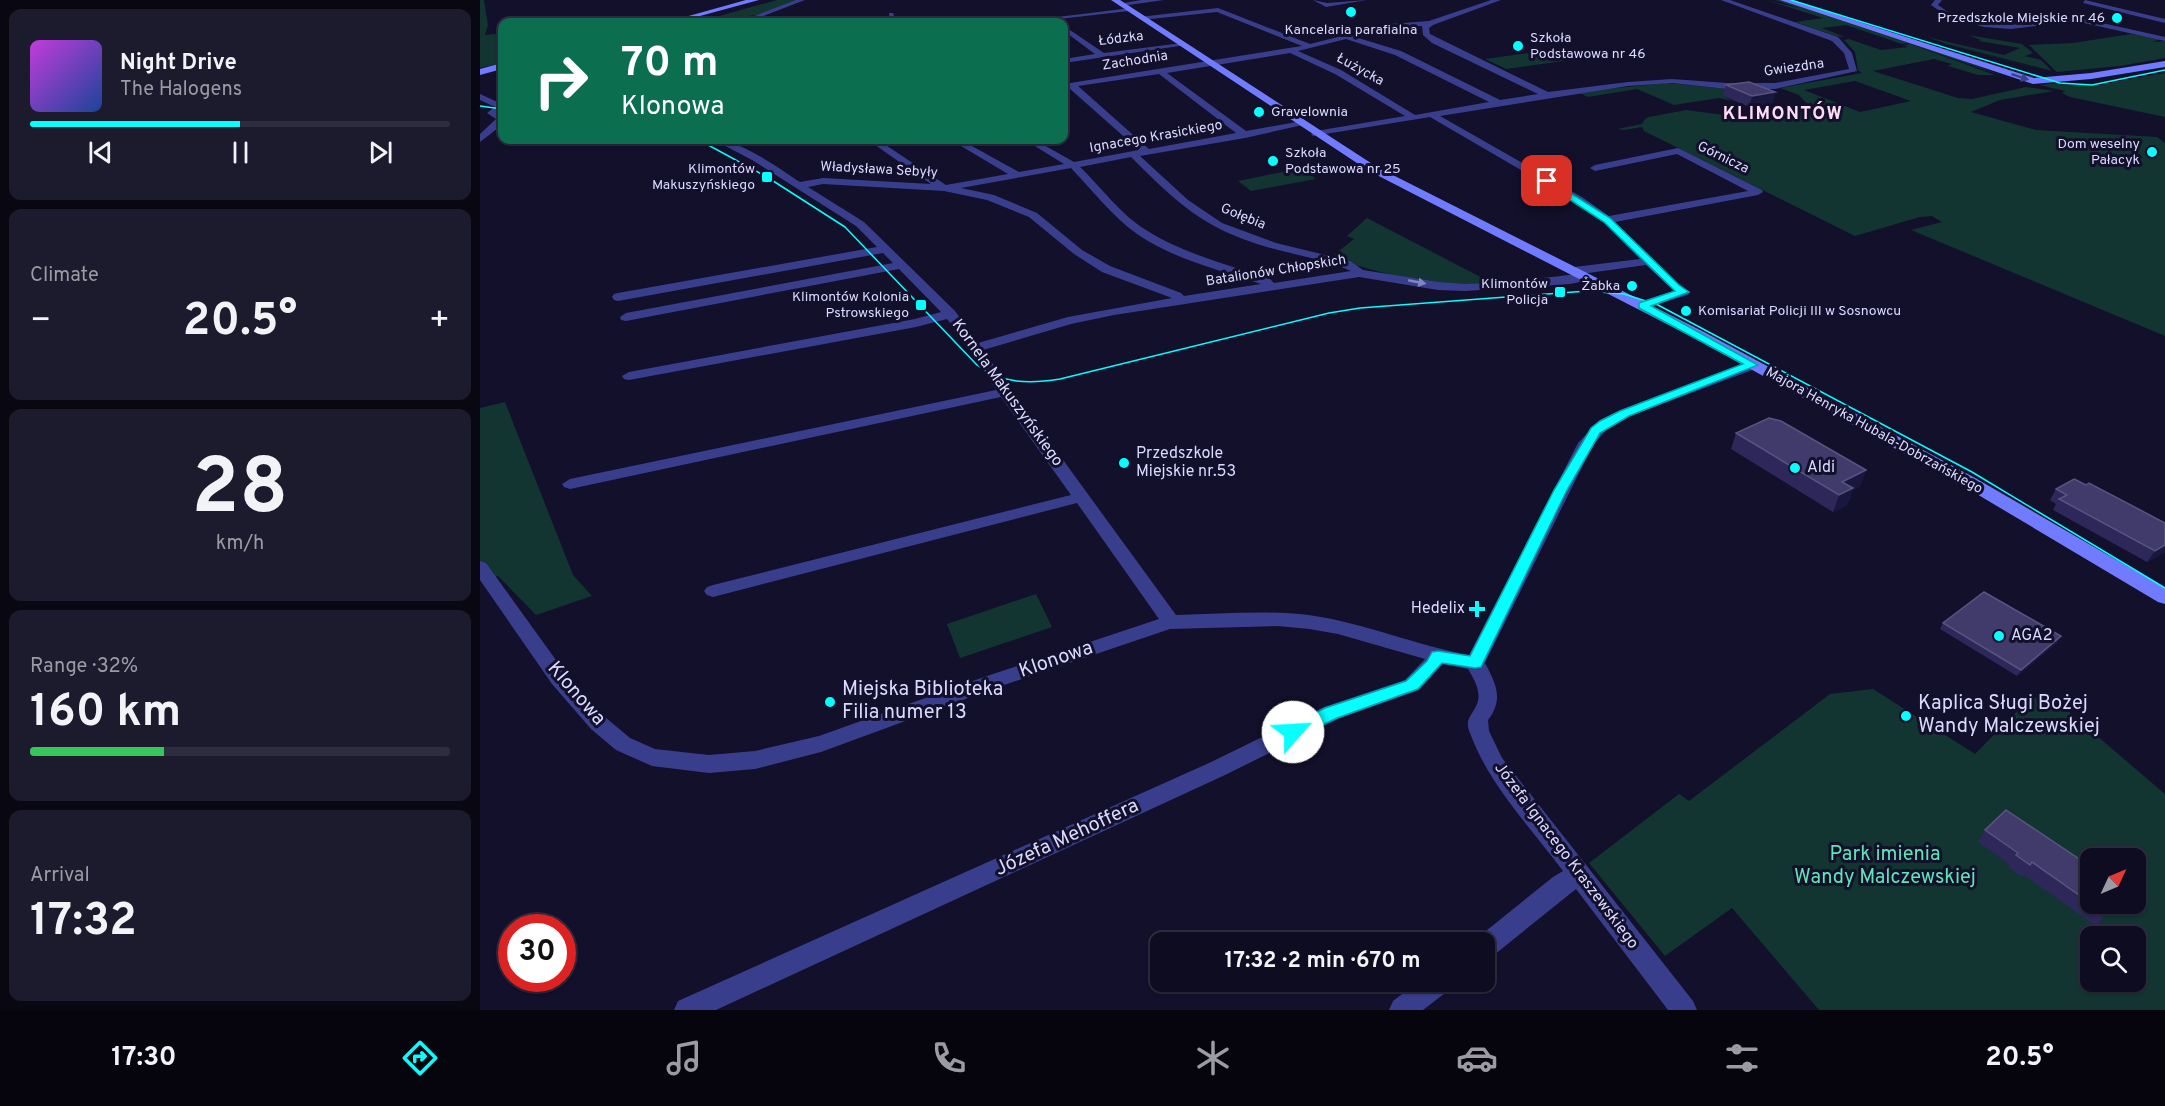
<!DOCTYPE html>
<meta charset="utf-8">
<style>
:root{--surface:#0e0c20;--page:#1c1a2d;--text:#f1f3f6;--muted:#9b9ba5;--line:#2e2c3e;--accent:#06feff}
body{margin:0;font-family:Overpass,sans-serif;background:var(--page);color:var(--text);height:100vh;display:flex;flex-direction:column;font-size:22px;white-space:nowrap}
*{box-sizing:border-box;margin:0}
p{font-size:20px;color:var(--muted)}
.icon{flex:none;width:33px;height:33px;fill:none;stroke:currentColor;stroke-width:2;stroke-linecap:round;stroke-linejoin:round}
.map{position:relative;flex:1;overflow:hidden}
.sheet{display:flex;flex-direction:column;gap:9px;padding:9px;background:#080712;width:480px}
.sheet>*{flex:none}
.guide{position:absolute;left:18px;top:18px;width:570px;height:126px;border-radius:12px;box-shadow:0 2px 4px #0004,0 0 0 2px var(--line);background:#0b6e4f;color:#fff;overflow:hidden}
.needle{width:39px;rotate:46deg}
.controls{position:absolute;left:1600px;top:848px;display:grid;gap:12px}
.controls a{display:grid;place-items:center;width:66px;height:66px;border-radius:12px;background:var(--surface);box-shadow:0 2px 4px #0004,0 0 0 2px var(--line);font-size:30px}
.speed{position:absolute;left:18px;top:914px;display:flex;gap:12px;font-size:30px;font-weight:700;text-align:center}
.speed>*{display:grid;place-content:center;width:78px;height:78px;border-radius:50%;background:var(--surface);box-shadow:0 2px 4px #0004,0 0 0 2px var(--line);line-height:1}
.speed .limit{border:9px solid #d22;background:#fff;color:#111}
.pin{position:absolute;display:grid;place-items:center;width:51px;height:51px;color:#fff;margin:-26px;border-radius:12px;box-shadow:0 3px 9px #0006}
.me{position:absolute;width:66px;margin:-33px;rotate:64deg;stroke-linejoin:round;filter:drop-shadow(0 0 4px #0008)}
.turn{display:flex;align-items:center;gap:21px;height:126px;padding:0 24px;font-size:27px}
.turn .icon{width:78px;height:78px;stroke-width:2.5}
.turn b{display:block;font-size:42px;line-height:51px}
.big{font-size:45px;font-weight:700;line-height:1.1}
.sheet .widget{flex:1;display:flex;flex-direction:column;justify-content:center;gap:9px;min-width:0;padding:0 21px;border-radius:12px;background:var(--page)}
.sheet .dial{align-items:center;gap:0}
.dial b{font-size:78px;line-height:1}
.song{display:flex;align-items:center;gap:18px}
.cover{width:72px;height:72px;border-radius:9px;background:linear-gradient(135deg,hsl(290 70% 55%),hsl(220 70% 35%))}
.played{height:6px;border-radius:3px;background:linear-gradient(90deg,var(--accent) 50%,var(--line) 50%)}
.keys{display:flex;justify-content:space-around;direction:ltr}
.heat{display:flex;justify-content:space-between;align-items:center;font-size:33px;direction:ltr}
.charge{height:9px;border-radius:4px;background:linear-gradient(90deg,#34c759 32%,var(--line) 0)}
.trip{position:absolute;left:670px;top:932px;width:345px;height:60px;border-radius:12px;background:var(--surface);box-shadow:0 2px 4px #0004,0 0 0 2px var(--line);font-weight:700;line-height:60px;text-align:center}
.menu{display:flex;height:96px;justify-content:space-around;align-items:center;background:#06050d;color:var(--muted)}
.menu .icon{width:42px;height:42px}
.menu .current{color:var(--accent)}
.menu b{font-size:27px;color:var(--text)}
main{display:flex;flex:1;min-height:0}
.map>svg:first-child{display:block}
.green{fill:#123531;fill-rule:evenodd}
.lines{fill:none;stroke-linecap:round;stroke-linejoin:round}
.street{fill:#393e8c;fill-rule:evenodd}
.secondary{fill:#717bff;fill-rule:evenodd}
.tram{stroke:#06feff;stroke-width:1.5}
.wall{fill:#2d2859}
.shaded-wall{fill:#1a173f}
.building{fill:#403b6b;stroke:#585482;stroke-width:1.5}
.oneway{fill:#3d408a}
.oneway2{fill:#8184c0}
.route{fill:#06feff;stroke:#04a5a6;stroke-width:1.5}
.poi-dot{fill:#06feff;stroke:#12102b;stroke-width:2}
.labels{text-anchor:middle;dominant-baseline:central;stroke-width:6;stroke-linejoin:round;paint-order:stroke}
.far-poi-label{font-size:14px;fill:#dadaff;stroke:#12102b;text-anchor:end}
.far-street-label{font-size:14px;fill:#dadaff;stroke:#12102b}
.street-label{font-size:16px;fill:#dadaff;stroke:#12102b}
.poi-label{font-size:16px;fill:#dadaff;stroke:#12102b;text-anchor:start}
.far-district-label{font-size:18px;font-weight:bold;letter-spacing:1.5px;fill:#ffdcf6;stroke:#12102b}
.near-street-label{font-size:20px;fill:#dadaff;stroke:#12102b}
.near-poi-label{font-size:20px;fill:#dadaff;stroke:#12102b;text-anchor:start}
.near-park-label{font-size:20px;fill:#5fe6b7;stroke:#12102b}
</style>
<main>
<section class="sheet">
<div class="widget">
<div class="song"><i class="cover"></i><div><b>Night Drive</b><p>The Halogens</p></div></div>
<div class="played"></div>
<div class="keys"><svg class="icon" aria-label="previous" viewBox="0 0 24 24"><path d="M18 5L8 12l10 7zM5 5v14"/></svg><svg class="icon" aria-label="pause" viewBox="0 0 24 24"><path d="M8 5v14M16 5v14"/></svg><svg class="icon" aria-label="next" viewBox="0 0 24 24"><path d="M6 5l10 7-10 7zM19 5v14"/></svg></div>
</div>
<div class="widget"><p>Climate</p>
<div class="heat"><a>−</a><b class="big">20.5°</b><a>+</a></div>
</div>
<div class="widget dial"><b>28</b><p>km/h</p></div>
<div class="widget"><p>Range · 32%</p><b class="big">160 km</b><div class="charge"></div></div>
<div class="widget"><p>Arrival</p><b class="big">17:32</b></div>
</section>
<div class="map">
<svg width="1685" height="1010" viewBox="0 0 1685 1010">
<rect width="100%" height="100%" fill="#12102b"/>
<g class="green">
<polygon points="0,0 4,0 8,25 5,35 22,33 22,63 0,68"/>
<polygon points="297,0 317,0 286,14 221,21"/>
<polygon points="1286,0 1319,8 1295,0 1301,0 1450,48 1526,77 1386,29 1427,43 1422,44 1366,25 1342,28 1365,37 1356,36 1315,22 1343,18"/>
<polygon points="1651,34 1681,39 1672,42 1685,41 1685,58 1640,66 1577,72 1549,45 1593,43"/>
<polygon points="1488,35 1542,44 1553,53 1545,56 1561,60 1572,71 1468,44 1570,72 1463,43 1467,44 1447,37 1524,55 1540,48 1499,41 1501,40"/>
<path d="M1369 39 1401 50 1428 47 1424 45 1430 44 1515 75H1498L1468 66 1472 64 1454 59 1393 71 1478 98 1492 99 1546 87 1574 91 1520 100 1491 112 1556 130 1677 137 1685 143V336L1431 230 1462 222 1452 216 1440 217 1375 236 1164 131 1162 127 1144 130 1137 129 1162 124 1165 119 1169 117 1206 110 1266 118 1328 105 1319 95 1300 88 1382 73 1378 70 1375 52 1364 40ZM1375 81 1431 101 1380 112 1324 90Z"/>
<polygon points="1083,48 1105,58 1026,69 1005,59"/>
<polygon points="1685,73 1685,117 1590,97 1582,93 1585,91 1559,85 1576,83 1613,86"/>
<polygon points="1187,83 1249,89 1258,93 1243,96 1252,101 1239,98 1194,105 1157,89 1108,97 1097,92"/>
<polygon points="822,168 836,179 771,191 758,181"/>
<path d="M887 218 1012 283C959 293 900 271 850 258L874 239 867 236Z"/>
<polygon points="25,402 93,575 112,596 56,615 18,576 0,581 0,408"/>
<polygon points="556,594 572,627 480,658 467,624"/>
<path d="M1393 689 1495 754 1548 700 1568 694 1685 794V1010H1339L1252 908 1185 956 1109 863 1199 794 1209 801 1350 694ZM1611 858H1656V903H1611ZM1611 936H1656V981H1611Z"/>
</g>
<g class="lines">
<g class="street">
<polygon points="316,0 325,0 268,22 259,22"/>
<polygon points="661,0 684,0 641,6 638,4"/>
<polygon points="833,0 847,3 887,0 846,7"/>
<path d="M1011 0H1021L953 25 949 28 950 34 1068 92 1148 82 1192 79 1247 83H1295L1369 69 1364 53 1352 41 1241 0H1250L1358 37 1372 53 1377 71 1295 89H1247L1192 83 1148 86 960 116 1102 197 1129 216 1268 191 1197 154 1115 171 1110 168 1115 165 1198 148 1282 190 1283 192 1278 195 1135 222 1199 284 1210 292 1208 295 1162 309 1156 305 1158 302 1194 291 1166 265 1094 275 1088 271 1094 267 1160 259 1123 222 1094 201 950 117 833 136 831 134 836 131 925 116 855 74 810 53 687 73 766 131 822 121 827 124 765 138 660 156 708 200 742 223 796 243 870 261 883 270 958 282 985 284 1030 282 1106 273 1112 277 1110 280 1090 284 985 291 958 290 879 277 634 315 591 324 503 350 696 615C740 614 786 610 829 615 884 623 935 645 989 655L1098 443 1120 420 1140 410 1268 362H1278L1280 365 1278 368 1150 416 1130 426 1113 445 1005 663C1016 684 1024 699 1008 720L1009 731 1022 758 1213 1001 1217 1010H1188L1096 889 1014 955 1005 959V942H995L996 939 1073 877 1083 871C1051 828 1009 785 990 733 984 719 992 716 997 704 1002 692 994 679 988 669L963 664 939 690 858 719 745 775 236 1010H194L198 1001 729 763 844 707 925 680 945 659 858 634 829 629 798 626 690 629 518 687 341 752 275 769 229 773 172 766 136 750 111 729 72 684 0 580V561L6 563 86 674 125 717 150 738 175 749 229 755 275 751 339 736 504 677 679 619 597 503 233 597 227 595 224 591 227 587 233 585 591 495 521 397 90 489 84 487 82 484 90 479 516 390 482 337 467 319 436 327 149 380 144 379 142 376 149 372 435 319 461 312 419 269 146 321 141 320 140 317 146 313 413 263 403 253 138 301 134 300 132 297 134 294 138 293 397 247 376 226 272 160 234 140C261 140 297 167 320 182L343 178 451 184 388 140H398L466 185 528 174 471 140H481L539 172 584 164 545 140H555L594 162 659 150 589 88H584V84L822 46 737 12 661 20 659 17 738 8 830 44 910 24 949 21ZM942 26 943 35 952 43 1058 94 1020 100 921 51 875 37 910 28ZM866 39 915 55 1009 102 935 115 861 70 818 51ZM679 74 756 133 669 149 598 86ZM651 157C696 202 724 229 787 247 814 255 845 259 871 271L794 283 790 279C749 265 704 254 666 230 641 215 621 187 600 167ZM591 168C612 190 632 216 657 234 693 259 740 270 781 284L704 296 701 293 630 266 602 250 557 213 514 195 481 188ZM343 184 464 191 507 200 549 217 594 254 622 272 692 298 588 317 498 343 475 311 384 222 328 187Z"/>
<polygon points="1455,0 1462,0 1458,5 1471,14 1504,23 1531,25 1595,17 1685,37 1685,41 1595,21 1531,29 1504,27 1467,16 1451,5"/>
<polygon points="1605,0 1685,19 1685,23 1603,3"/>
<polygon points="651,8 649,11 553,22 535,22"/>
<polygon points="409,13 413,13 416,22 410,22"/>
<polygon points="209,19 218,20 219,22 206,22"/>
<polygon points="584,26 624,53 702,43 706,45 584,63 584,59 615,54 584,31"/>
<polygon points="0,94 22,104 22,110 18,113 22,116 22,125 0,142 0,134 16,119 7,113 15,107 0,100"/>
<polygon points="939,981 973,981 969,990 943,1010 909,1010 913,1001"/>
</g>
<g class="secondary">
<polygon points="266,0 279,0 198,22 187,22"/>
<polygon points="631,0 640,0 897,167 1224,332 1497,479 1685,588 1685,604 1678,602 1485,487 1214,338 889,171"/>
<polygon points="1300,0 1311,0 1554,78 1611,73 1685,61 1685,67 1611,79 1553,84"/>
<polygon points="22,63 22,69 0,75 0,69"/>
</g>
<g class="tram">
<polyline points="1311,0 1580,83 1612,85 1685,70"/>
<polyline points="0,106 22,109"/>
<path d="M219 140 287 177 365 227 497 365C522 384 550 384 580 379L849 313 880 308 1107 291 1144 294 1178 305 1492 472 1685 588"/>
</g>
</g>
<g class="wall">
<polygon points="1246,85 1295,92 1292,104 1269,107 1243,96"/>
<polygon points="1256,433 1386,470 1380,486 1373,490 1367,505 1353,512 1251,449"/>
<polygon points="1576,489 1685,552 1667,562 1573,510 1576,504 1570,500"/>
<polygon points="1463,623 1578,642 1537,676 1460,629"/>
<polygon points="1505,830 1611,903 1636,903 1616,926 1544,875 1542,877 1528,867 1530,865 1498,842"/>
</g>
<g class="shaded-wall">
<polygon points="1295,92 1292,104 1269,107 1272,96"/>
<polygon points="1386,470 1380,486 1373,490 1367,505 1353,512 1359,495 1362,482"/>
<polygon points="1685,545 1685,552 1667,562 1675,551"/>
<polygon points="1581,636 1578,642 1537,676 1541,670"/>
<polygon points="1635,903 1636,903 1616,926 1626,914"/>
</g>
<g class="building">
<polygon points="1269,82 1295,92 1272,96 1246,85"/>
<polygon points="1289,418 1301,421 1386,470 1362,482 1373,488 1359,495 1256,433"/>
<polygon points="1594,479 1606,485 1609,483 1685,523 1685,545 1675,551 1579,499 1587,495 1576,489"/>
<polygon points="1504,592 1581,636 1541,670 1463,623"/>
<polygon points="1526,810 1611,867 1611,903 1635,903 1626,914 1552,862 1550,865 1536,855 1538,853 1505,830"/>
</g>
<defs><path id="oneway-solid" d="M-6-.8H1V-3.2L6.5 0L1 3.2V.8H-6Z" transform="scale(1.5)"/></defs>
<use class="oneway" href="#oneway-solid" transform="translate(1540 77) rotate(18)"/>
<use class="oneway2" href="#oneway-solid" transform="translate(937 282) rotate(11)"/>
<polygon class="route" points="1064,180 1070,180 1130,218 1199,285 1209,292 1171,306 1278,365 1149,416 1120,433 1087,490 1001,667 995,668 962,663 938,689 857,718 819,736 813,738 807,736 804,732 807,727 845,708 926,681 947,661 952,652 958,651 990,656 1074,490 1111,428 1120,421 1140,411 1263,364 1159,308 1159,303 1195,291 1124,222 1064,183"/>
<g class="poi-dot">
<circle cx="871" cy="12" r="6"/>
<circle cx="1637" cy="18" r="6"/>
<circle cx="1038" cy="46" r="6"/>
<circle cx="779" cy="112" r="6"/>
<circle cx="1672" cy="152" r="6"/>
<circle cx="793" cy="161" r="6"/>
<rect x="281" y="171" width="12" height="12" rx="3"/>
<circle cx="1152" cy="286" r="6"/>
<rect x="1074" y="286" width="12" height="12" rx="3"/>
<rect x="435" y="299" width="12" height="12" rx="3"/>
<circle cx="1206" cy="311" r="6"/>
<circle cx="644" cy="463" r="6"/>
<circle cx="1315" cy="468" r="6"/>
<path d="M994 600h6v6h6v6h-6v6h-6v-6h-6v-6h6z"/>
<circle cx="1519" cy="636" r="6"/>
<circle cx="350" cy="702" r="6"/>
<circle cx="1426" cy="716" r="6"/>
</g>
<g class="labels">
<g class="far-poi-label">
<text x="1625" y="18">Przedszkole Miejskie nr 46</text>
<text x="871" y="30" text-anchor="middle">Kancelaria parafialna</text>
<text x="1050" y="38" text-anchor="start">Szkoła<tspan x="1050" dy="16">Podstawowa nr 46</tspan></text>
<text x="791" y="112" text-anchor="start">Gravelownia</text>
<text x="1660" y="144">Dom weselny<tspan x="1660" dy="16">Pałacyk</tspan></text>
<text x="805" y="153" text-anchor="start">Szkoła<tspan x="805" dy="16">Podstawowa nr 25</tspan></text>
<text x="275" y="169">Klimontów<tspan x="275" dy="16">Makuszyńskiego</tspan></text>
<text x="1068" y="284">Klimontów<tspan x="1068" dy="16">Policja</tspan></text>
<text x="1140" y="286">Żabka</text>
<text x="429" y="297">Klimontów Kolonia<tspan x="429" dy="16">Pstrowskiego</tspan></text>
<text x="1218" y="311" text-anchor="start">Komisariat Policji III w Sosnowcu</text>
</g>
<g class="far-street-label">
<text transform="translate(641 39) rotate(-7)">Łódzka</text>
<text transform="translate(655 61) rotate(-9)">Zachodnia</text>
<text transform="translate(1314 68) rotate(-8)">Gwiezdna</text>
<text transform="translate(880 70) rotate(29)">Łużycka</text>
<text transform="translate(676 137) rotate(-10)">Ignacego Krasickiego</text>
<text transform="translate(1243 158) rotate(26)">Górnicza</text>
<text transform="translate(399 170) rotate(3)">Władysława Sebyły</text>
<text transform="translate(763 217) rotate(22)">Gołębia</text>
<text transform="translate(796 271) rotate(-9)">Batalionów Chłopskich</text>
<text transform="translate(1394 431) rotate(29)">Majora Henryka Hubala-Dobrzańskiego</text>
</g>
<g class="street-label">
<text transform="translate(527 393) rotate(54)">Kornela Makuszyńskiego</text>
<text transform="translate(1086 856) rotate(53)">Józefa Ignacego Kraszewskiego</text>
</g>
<g class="poi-label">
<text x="656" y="454">Przedszkole<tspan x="656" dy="18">Miejskie nr.53</tspan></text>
<text x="1327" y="468">Aldi</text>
<text x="985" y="609" text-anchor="end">Hedelix</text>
<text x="1531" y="636">AGA2</text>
</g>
<g class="far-district-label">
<text x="1303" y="114">KLIMONTÓW</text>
</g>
<g class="near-street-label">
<text transform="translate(576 660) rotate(-19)">Klonowa</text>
<text transform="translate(96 694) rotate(49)">Klonowa</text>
<text transform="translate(587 838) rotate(-25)">Józefa Mehoffera</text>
</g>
<g class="near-poi-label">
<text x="362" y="690">Miejska Biblioteka<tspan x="362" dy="23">Filia numer 13</tspan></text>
<text x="1438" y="704">Kaplica Sługi Bożej<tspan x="1438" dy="23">Wandy Malczewskiej</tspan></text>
</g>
<g class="near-park-label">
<text x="1405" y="855">Park imienia<tspan x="1405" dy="23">Wandy Malczewskiej</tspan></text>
</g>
</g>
</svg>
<div class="controls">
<a><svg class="needle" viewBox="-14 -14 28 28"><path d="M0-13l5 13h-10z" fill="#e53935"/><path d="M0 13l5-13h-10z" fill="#9b9ba5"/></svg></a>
<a><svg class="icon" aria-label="search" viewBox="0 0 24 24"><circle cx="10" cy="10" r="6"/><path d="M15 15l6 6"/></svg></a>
</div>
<div class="speed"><div class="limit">30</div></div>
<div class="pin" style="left:1067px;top:181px;background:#d93025"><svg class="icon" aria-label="arrive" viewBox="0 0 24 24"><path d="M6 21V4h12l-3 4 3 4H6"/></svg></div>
<svg class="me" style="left:813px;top:732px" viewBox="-20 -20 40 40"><circle r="19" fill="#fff"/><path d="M0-13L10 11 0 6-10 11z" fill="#06feff"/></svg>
<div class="trip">17:32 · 2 min · 670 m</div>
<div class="guide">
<div class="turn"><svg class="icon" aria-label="right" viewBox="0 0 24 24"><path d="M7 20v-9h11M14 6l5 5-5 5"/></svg><div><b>70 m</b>Klonowa</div></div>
</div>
</div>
</main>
<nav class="menu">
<b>17:30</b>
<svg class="icon current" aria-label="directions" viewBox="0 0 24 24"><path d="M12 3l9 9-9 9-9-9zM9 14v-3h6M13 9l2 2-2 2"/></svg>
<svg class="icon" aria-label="music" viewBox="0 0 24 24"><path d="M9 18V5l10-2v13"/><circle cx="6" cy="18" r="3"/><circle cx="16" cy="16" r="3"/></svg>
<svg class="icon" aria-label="phone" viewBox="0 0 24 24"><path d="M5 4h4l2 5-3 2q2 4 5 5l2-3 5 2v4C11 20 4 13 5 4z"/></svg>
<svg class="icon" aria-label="climate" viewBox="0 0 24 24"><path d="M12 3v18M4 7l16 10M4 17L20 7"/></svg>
<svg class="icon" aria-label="car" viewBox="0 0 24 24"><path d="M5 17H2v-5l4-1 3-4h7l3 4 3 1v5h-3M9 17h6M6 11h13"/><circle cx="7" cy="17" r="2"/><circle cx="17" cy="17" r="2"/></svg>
<svg class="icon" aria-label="filters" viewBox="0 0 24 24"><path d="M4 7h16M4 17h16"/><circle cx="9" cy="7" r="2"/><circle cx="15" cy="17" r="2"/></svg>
<b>20.5°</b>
</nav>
